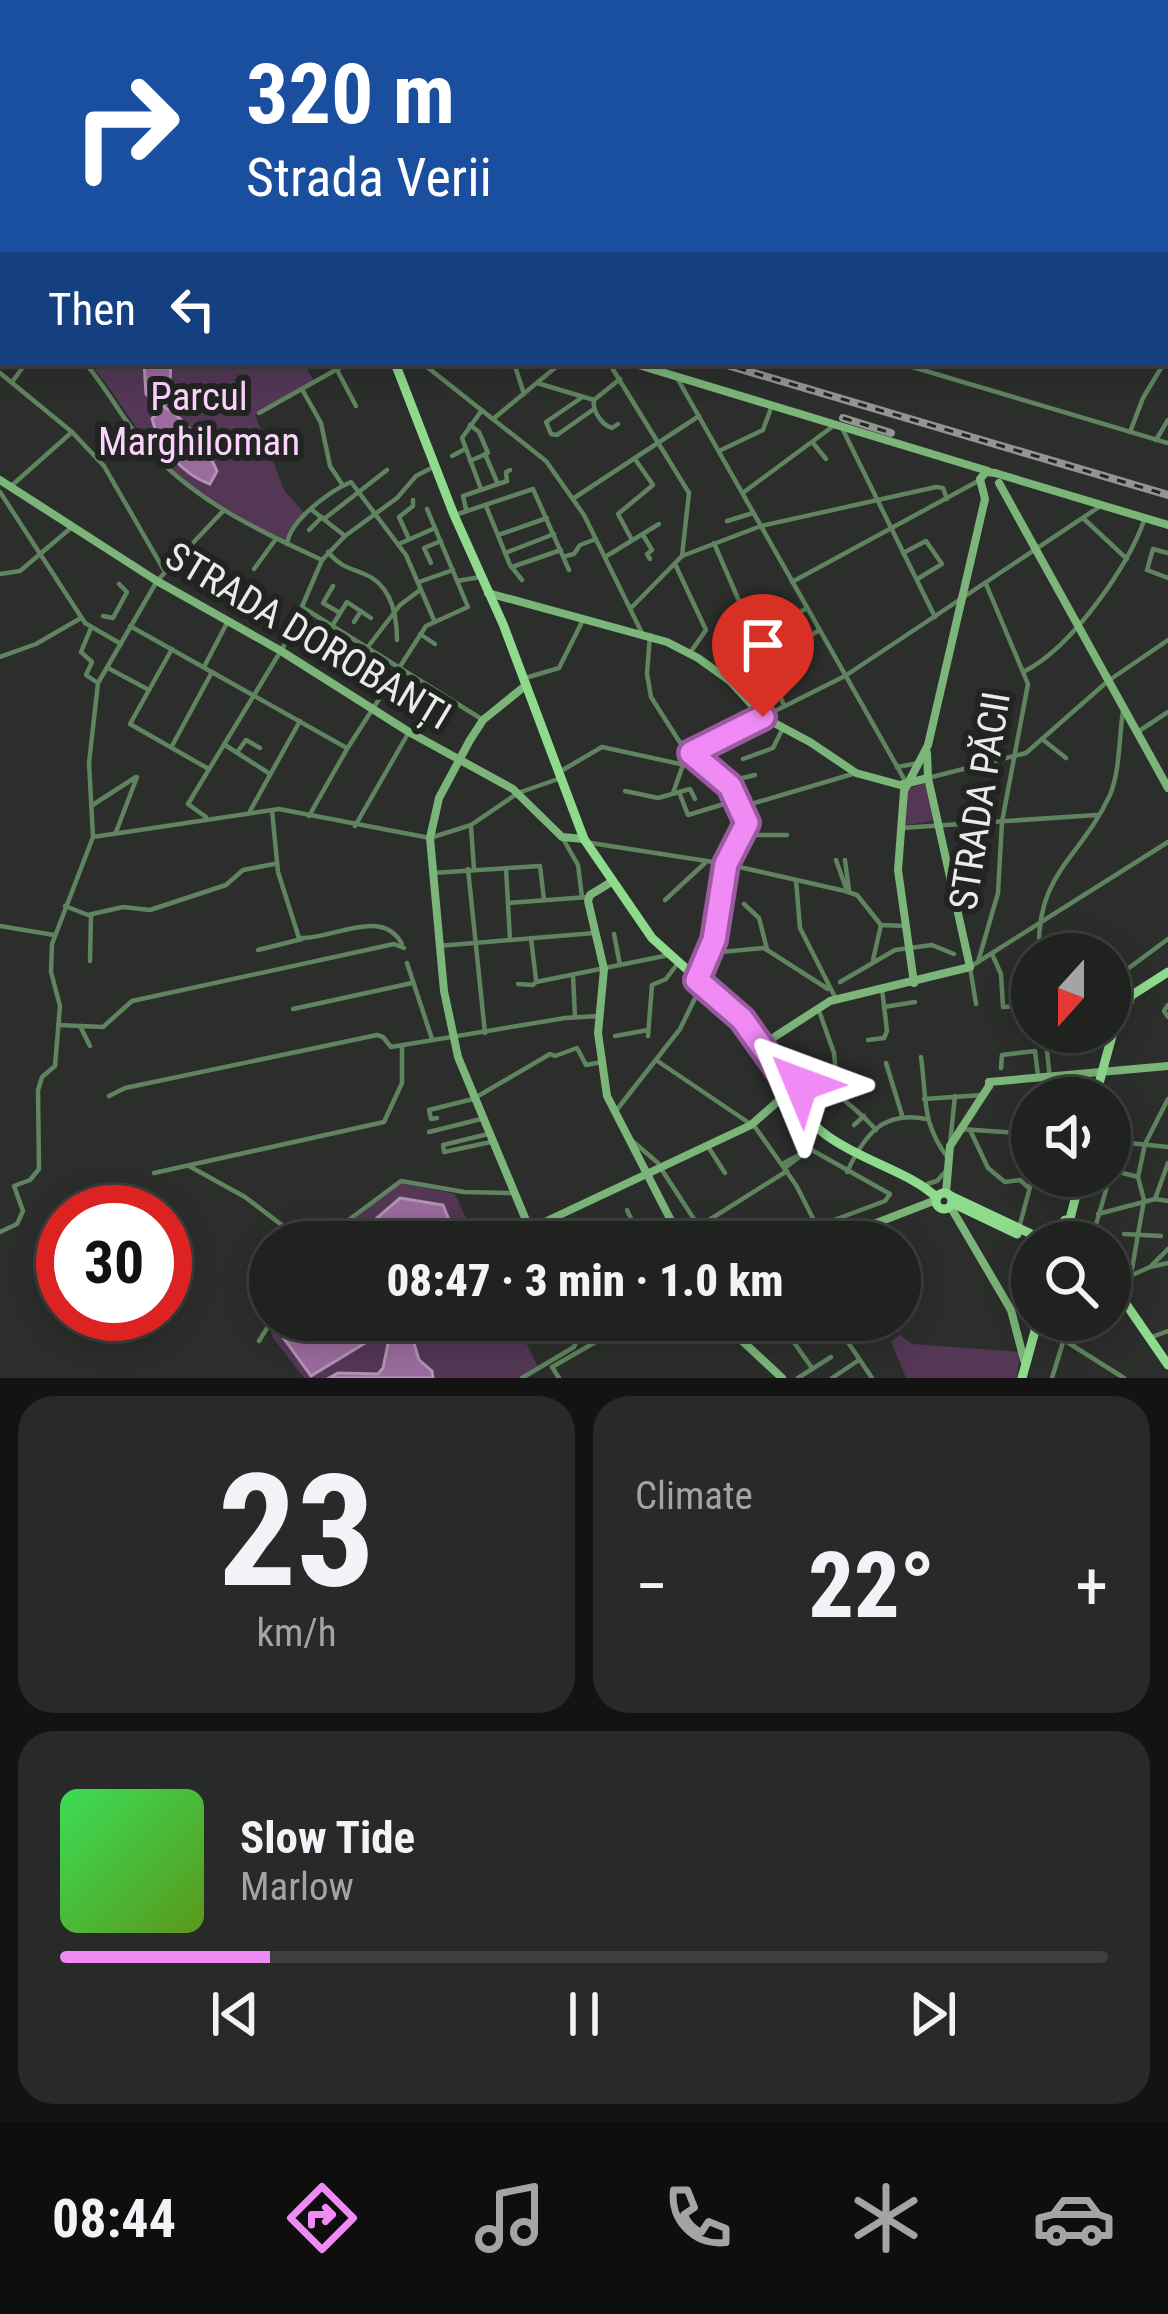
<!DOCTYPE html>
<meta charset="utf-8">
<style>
:root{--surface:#202220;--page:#282a29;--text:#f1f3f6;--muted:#a2a4a5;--line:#3d3f3e;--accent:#f08bf6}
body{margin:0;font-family:"Roboto Condensed",sans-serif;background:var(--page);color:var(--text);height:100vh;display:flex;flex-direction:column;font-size:45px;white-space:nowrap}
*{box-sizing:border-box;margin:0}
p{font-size:39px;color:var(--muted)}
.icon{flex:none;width:66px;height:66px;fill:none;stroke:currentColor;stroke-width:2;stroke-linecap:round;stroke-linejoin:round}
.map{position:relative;height:1378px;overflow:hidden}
.drawer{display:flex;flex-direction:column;gap:18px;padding:18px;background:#121312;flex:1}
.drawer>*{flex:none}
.top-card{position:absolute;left:0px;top:0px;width:1170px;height:366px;box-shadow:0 6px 30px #0003,0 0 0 3px var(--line);background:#1a4fa0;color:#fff;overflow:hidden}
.needle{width:78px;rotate:201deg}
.fabs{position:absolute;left:1011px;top:933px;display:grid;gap:24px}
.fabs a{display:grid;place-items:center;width:120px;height:120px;border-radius:50%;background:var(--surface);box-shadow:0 6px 30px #0003,0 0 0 3px var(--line);font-size:60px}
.speed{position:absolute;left:36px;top:1185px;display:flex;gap:24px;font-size:60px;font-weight:700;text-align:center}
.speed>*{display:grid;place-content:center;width:156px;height:156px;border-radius:50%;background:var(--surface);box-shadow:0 6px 30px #0003,0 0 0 3px var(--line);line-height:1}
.speed .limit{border:18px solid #d22;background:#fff;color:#111}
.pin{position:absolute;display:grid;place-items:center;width:102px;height:102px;color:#fff;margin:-123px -51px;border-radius:50% 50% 50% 0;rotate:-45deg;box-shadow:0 0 12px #0007}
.pin .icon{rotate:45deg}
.me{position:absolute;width:132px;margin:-66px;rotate:314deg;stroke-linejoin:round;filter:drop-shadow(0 0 9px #0008)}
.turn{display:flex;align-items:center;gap:42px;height:252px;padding:0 48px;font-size:54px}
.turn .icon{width:156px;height:156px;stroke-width:2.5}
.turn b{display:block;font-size:84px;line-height:102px}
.then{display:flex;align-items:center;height:114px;padding:0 48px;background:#0003;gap:24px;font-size:45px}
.big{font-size:90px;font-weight:800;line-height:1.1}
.drawer .tile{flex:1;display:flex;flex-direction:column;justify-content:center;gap:18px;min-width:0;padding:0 42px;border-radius:36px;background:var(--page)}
.drawer .dial{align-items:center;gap:0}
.dial b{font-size:156px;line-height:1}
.song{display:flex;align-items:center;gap:36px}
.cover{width:144px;height:144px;border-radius:18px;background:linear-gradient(135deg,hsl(130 70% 55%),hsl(90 70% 35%))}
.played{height:12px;border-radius:6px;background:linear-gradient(90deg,var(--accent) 20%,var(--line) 20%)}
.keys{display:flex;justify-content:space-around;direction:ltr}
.heat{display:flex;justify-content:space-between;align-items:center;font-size:66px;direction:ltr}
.drawer .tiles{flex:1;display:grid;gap:18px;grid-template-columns:1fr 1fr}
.tile:last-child{grid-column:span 2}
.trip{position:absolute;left:249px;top:1221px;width:672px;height:120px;border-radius:60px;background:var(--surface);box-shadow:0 6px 30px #0003,0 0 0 3px var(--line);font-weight:800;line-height:120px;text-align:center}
.menu{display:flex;height:192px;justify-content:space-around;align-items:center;background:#0d0e0d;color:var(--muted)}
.menu .icon{width:84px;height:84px}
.menu .on{color:var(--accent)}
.menu b{font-size:54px;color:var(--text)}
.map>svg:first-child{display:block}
.green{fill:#533755}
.water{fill:#9b6b9e;stroke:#b392b5;stroke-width:3}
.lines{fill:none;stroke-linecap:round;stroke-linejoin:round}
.street{stroke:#60845f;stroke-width:4.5}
.secondary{stroke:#7bb579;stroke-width:8}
.primary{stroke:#8fdb8d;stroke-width:9}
.rail-casing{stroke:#929592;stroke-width:8}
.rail{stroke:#212421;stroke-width:3;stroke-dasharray:9;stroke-linecap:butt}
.route-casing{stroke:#9c5aa0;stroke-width:30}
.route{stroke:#f08bf6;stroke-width:21}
.labels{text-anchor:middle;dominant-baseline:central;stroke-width:12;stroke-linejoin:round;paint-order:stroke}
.park-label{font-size:39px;fill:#fdd3ff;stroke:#212421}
.street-label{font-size:39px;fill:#eaecea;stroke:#212421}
</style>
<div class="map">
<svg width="1168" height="1378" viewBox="0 0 1168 1378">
<rect width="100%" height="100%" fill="#2b2e2b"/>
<g class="green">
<path d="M89 363H304L315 383 255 415 284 490 304 513 284 540C247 520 199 501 169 470 138 437 119 396 89 363Z"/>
<polygon points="925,783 933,821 906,825 907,789"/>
<polygon points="401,1183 455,1194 477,1242 324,1242"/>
<polygon points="276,1320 515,1320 538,1367 519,1378 304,1378 273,1338 271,1331"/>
<polygon points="900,1335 912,1344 1020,1352 1017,1378 906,1378 891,1341"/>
</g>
<g class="water">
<path d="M144 363H171L169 399 164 407C184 417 208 450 217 471L210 484C183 475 159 447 152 419L160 410 146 394Z"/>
<polygon points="400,1198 443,1205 458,1242 340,1242 370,1224"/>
<polygon points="285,1320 404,1320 388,1331 388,1336 413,1340 419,1360 432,1371 433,1378 329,1378 338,1373 378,1374 383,1368 388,1344 380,1334 311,1376 282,1336"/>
</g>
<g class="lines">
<g class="street">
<polyline points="61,0 62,3"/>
<polyline points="421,0 421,3"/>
<polyline points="664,0 673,3"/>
<polyline points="969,0 971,3"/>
<polyline points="849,3 855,0"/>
<polyline points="917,3 923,0"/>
<polyline points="1008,3 1009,0"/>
<polyline points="1167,359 1168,358"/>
<path d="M85 363C107 388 122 419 145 445 193 500 257 530 322 560"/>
<polyline points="422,363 546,461 584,515 642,633"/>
<polyline points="460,363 464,365"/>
<polyline points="500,363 503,367 508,363"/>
<polyline points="514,363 524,394"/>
<polyline points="609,363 689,493 682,556 632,607"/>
<polyline points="899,363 1168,443"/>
<polyline points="337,370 356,406"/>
<polyline points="0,373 72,432 104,466 165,572"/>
<polyline points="676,376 907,784"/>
<polyline points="12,382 26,363"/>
<polyline points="537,383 594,400"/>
<polyline points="303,391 321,423 330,466 342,484"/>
<polyline points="581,398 546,422 551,434 557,435 594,409"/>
<path d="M594 400C592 411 602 425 612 428L618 424"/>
<polyline points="594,400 620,379"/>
<polyline points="259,413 348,363"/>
<polyline points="493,419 561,363"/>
<polyline points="470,425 479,432 488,453 470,461"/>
<polyline points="842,428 935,617"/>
<polyline points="1130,432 1143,398 1164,363"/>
<polyline points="1156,440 1168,420"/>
<polyline points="813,443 826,459"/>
<polyline points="719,451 763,430 771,408"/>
<polyline points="485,454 497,482"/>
<polyline points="452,456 465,449"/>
<polyline points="507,481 506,472 510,470"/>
<polyline points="10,487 72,432"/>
<polyline points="481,489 462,438 482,410"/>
<polyline points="0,492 85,623 121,644"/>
<polyline points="744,492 836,424"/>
<polyline points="574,498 699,416"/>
<polyline points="486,506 510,565 522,580"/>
<polyline points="466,509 463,496 507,481"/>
<polyline points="312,510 345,536"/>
<polyline points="458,514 533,489 569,570"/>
<polyline points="324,519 387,470"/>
<polyline points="1084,519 1127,559"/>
<polyline points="727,521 753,513"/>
<polyline points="309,530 322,517"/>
<polyline points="501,534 547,518"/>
<polyline points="643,535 652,550 647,554 650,559"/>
<polyline points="409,539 399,517 413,506 413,500"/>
<polyline points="632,540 618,514 653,485 635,459"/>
<polyline points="714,543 783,703"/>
<path d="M287 544C290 520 330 491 351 482L406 555 434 620"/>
<polyline points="399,544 435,528"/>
<path d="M328 552C339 565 346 567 362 573 390 583 397 613 397 640"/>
<polyline points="505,553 554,534"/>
<polyline points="903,553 926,541 942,564 919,578"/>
<polyline points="1168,553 1153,549 1147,570 1168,578"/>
<polyline points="566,556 574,554 580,545 596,539"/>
<polyline points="682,556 761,526 936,487 943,488 947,499"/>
<polyline points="605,557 659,524"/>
<polyline points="431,563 424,548 441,541"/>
<polyline points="675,564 706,630 690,653"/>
<polyline points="512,567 561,550"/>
<polyline points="254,569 276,539"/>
<polyline points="0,574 20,571 72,527"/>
<polyline points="457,581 481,577"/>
<polyline points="419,582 453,570"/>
<polyline points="792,582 980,480"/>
<polyline points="333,586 323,603 340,613"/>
<polyline points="302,607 480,718"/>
<polyline points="103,616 113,618 127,592 119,584"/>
<polyline points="354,622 361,611"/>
<polyline points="130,626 345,747"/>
<polyline points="332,626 347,602 371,618"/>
<polyline points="91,628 81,652 92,662 86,675 98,683"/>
<polyline points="420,634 435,644"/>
<polyline points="650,635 647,674 651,697 679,741 730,786 747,823 726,864 714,940 697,980"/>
<polyline points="756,637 807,608"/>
<polyline points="367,648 400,605 420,590"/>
<polyline points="172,649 130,724 207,768"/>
<polyline points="0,657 36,644 81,618"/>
<polyline points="765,661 818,631"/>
<polyline points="204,667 228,621"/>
<polyline points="108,668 149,690"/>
<path d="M1025 671C1072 647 1128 567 1145 518"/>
<polyline points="522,679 559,668 582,622"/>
<polyline points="1136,733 1168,712"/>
<polyline points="1042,739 1066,758"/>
<polyline points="225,745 270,774"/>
<polyline points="172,746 212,672"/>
<polyline points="238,751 246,740 260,748"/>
<polyline points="691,753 845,676 1102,505"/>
<polyline points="743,759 773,748 783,728"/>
<polyline points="897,767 919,763"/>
<polyline points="561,771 602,747 708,770"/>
<polyline points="928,778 1026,753 1108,681 1168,640"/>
<polyline points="726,782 755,775"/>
<polyline points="625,791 658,798 690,789 695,799"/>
<polyline points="679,792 688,815 737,800"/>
<polyline points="673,793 683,765"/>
<polyline points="91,806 136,777"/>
<polyline points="741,807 856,773"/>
<path d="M272 810 278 872 299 938C332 940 382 906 402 944"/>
<polyline points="250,811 300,721"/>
<polyline points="309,816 347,749 426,626 468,607 427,509"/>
<polyline points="206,817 188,804 288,639 322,560 345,536 397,498 416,476 435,466"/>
<polyline points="355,826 409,732"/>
<polyline points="471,827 474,869"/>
<polyline points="901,828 1097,815"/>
<polyline points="116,832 137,777"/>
<polyline points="742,835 787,835"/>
<polyline points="93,837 279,809 430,838 471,825 518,793 558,779"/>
<polyline points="562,837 578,865 582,897"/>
<polyline points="591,843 726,864 845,891 857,895 881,925 905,926"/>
<polyline points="836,860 846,888"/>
<polyline points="845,860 849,890"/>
<polyline points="506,868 510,940"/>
<polyline points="468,869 485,1033"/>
<polyline points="432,873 540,866 544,900"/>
<polyline points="796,880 800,928 835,997"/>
<polyline points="665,900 705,863"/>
<polyline points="508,903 588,897"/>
<polyline points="744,904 759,918 767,949"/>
<polyline points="65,906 88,915 123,907 150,910 226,885 243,870 274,864"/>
<polyline points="0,926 54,935"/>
<polyline points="614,934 620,965"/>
<polyline points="531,938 536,980"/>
<polyline points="438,946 594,933"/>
<polyline points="258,950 302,939"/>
<polyline points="709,953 764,948 828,989"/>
<polyline points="992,954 1001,974 1003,1007 1032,1005"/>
<path d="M1039 954C1036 872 1079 861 1110 795 1120 771 1119 737 1123 711"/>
<polyline points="873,960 881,925"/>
<polyline points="90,961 91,915"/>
<polyline points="978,962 998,893 1002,822 1028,684 986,584"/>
<polyline points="407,963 432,1039"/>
<polyline points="573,975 575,1017"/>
<polyline points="840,982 895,950 932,945 954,954"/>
<polyline points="1110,982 1168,939"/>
<polyline points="518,984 533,985 536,982 669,955"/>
<polyline points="1110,985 1132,1002"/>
<polyline points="976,1004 970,967 1168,842"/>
<polyline points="1168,1005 1164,1011 1168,1017"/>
<polyline points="884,1007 915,1002"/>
<polyline points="818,1008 834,1053 836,1073"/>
<polyline points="293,1009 412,983"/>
<polyline points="58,1025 80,1026 90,1046"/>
<polyline points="80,1026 103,1027 132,1001 394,944 404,948"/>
<polyline points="1045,1032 1052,1098"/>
<polyline points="615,1036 648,1030"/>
<polyline points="648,1036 652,985 666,979 678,963"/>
<polyline points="868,1040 884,1038 887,1031 882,989"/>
<path d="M921 1057C927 1100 921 1122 948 1158"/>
<polyline points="656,1060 755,1127 796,1185 824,1240"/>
<polyline points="886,1063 902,1115"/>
<polyline points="1001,1068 1002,1055 1035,1051 1038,1076"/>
<path d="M792 1089 821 1081C840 1098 859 1110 876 1130"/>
<polyline points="109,1096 125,1088 377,1035 383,1037 391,1047 565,1018 599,1016"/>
<polyline points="924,1099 983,1095"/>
<polyline points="615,1112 680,1029 702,984"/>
<polyline points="437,1118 431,1119 429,1110 473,1099 550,1054 555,1056 577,1048 586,1065 602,1062"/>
<polyline points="854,1125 864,1116"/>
<polyline points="960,1129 1032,1134"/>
<polyline points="970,1130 988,1168 1005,1182 1020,1180 1029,1188"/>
<polyline points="429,1132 481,1119"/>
<polyline points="488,1134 443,1145 444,1152 491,1142"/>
<polyline points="629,1138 658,1163"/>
<polyline points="1110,1141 1168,1147"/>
<polyline points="950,1144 955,1096"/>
<polyline points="707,1145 725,1173"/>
<polyline points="810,1149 890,1194 885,1201 818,1226"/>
<polyline points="784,1163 810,1149"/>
<polyline points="189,1166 245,1197 295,1235"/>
<polyline points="660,1167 709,1242"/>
<polyline points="786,1167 810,1149"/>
<path d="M847 1172C864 1136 882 1110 926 1119"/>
<polyline points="154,1173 384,1122 402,1083 402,1046"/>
<polyline points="1110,1174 1111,1170 1138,1177"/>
<polyline points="927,1184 937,1181 945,1172"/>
<polyline points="1155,1199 1168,1201"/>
<polyline points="627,1210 642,1242"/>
<polyline points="1098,1214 1155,1199 1168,1163"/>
<polyline points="701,1225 787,1171"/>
<polyline points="530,1227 535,1242"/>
<polyline points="731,1228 737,1242"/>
<polyline points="1019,1228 1033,1176"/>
<polyline points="0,1232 17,1224 23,1211 14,1186 30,1180 39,1169 38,1090 42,1077 55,1066 60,1006 51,972 52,944 93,837 89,763 98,683 157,581 224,510"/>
<polyline points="1124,1234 1161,1236"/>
<polyline points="279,1242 290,1234 308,1242"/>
<polyline points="319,1242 401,1181 464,1192 514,1193"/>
<polyline points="1091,1242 1110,1176"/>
<polyline points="1150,1267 1168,1263"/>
<polyline points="1110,1274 1124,1289"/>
<polyline points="1130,1276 1150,1267 1168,1249"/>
<polyline points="1120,1298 1132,1269 1144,1200 1138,1177 1145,1144 1168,1099"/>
<polyline points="778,1320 812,1368"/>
<polyline points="833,1320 872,1378"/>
<polyline points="1065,1320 1059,1337 1124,1378"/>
<polyline points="1149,1338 1168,1331"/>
<polyline points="259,1341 272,1320"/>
<polyline points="742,1343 762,1320"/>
<polyline points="1073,1344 1098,1320"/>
<polyline points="522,1378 574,1347 578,1338 570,1320"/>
<polyline points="559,1378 552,1367 634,1320"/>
<polyline points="798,1378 831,1357"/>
<polyline points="832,1378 859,1360"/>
<polyline points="1052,1378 1064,1339"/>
</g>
<g class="secondary">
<polyline points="38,3 39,0"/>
<polyline points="0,45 3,43"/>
<polyline points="0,329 3,329"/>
<polyline points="632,363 988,471"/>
<polyline points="995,473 1168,525"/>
<polyline points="0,480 157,581 281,651 409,732 513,789 562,837 584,839"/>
<polyline points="999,483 1168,788"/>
<polyline points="488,593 667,642 698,658 730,681 763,717 810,742 856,773 900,785 928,778"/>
<polyline points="525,686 483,720 470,740 439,798 430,838 444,991 458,1057 528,1225"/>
<polyline points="613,881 590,895 588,901 604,969 598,1033 607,1096 682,1242"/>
<polyline points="914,983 898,870 904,791 928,745 985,499 980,479 986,472 995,473"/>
<polyline points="762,1045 830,1001 970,967 928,778 927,753"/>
<polyline points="989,1086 989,1082 1168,1066"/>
<polyline points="946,1193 950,1146 989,1086"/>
<polyline points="950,1206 1011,1310 1024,1360"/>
<polyline points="534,1227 751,1125 792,1089"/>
<polyline points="827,1242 936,1200"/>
<polyline points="720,1320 782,1378"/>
</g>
<g class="primary">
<polyline points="230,0 231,3"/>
<polyline points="1139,0 1149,3"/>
<polyline points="1159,0 1168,3"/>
<path d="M395 363 454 515 503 624 584 839 652 938 742 1019 792 1089C812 1154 900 1161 937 1198"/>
<polyline points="1095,1098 1118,1014 1132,995 1168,972"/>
<circle cx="944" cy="1201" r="8"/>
<polyline points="949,1195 1048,1242"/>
<polyline points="952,1203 1017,1234"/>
<polyline points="1042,1237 1055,1233 1065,1220"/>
<polyline points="1064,1242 1081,1176"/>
<polyline points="1110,1291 1126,1304 1168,1365"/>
<polyline points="1022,1378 1038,1320"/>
</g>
<g class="rail-casing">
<g id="rail">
<polyline points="77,0 78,3"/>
<polyline points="248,0 249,3"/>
<polyline points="300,0 302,3"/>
<polyline points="676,0 684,3"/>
<polyline points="0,25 3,19"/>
<polyline points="1167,110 1168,110"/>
<polyline points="1167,153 1168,154"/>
<polyline points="1167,182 1168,183"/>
<polyline points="0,193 3,193"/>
<polyline points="720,363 1168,495"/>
<polyline points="843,418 891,433"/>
</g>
</g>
<use href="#rail" class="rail"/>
</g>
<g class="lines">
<g class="route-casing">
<polyline id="route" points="763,717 691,753 730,786 747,823 726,864 714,940 697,980 742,1019 792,1089 801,1084"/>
</g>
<use href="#route" class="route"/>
</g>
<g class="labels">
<g class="park-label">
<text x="199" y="397">Parcul<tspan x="199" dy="45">Marghiloman</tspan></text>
</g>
<g class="street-label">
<text transform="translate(308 636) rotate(31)">STRADA DOROBANȚI</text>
<text transform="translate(980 801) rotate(-81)">STRADA PĂCII</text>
</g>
</g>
</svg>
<div class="fabs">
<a><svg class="needle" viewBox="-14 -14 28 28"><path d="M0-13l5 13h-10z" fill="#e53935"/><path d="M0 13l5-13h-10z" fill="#a2a4a5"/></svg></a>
<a><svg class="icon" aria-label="sound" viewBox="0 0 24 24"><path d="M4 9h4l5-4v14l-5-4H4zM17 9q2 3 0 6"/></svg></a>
<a><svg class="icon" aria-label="search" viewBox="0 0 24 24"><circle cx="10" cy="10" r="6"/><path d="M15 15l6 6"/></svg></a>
</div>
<div class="speed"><div class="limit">30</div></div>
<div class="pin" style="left:763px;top:717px;background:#d93025"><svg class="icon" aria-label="arrive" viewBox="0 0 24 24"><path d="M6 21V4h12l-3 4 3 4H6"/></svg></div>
<svg class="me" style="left:801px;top:1084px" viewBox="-20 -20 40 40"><path d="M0-17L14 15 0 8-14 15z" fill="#f08bf6" stroke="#fff" stroke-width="4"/></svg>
<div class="trip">08:47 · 3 min · 1.0 km</div>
<div class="top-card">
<div class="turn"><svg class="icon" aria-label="right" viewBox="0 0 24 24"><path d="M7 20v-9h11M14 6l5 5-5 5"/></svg><div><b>320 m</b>Strada Verii</div></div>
<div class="then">Then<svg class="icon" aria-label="left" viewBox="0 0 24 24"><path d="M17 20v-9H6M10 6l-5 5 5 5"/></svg></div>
</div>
</div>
<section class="drawer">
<div class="tiles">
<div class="tile dial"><b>23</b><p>km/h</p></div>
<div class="tile"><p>Climate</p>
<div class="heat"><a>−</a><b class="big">22°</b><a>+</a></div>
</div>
<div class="tile">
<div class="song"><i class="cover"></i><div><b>Slow Tide</b><p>Marlow</p></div></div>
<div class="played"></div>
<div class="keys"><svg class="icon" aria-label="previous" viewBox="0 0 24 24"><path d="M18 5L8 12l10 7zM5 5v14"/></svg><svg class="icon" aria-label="pause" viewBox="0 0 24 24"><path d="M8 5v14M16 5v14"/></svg><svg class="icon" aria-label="next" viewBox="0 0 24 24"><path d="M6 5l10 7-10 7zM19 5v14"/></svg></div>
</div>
</div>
</section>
<nav class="menu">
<b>08:44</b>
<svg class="icon on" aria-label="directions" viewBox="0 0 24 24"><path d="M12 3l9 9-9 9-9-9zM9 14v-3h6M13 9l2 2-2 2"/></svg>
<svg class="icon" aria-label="music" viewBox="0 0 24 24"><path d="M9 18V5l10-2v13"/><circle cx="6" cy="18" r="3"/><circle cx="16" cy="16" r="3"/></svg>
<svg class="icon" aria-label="phone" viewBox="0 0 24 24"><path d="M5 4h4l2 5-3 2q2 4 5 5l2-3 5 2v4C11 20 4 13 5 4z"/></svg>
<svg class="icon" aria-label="climate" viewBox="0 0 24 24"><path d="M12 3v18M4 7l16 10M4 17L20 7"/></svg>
<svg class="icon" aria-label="car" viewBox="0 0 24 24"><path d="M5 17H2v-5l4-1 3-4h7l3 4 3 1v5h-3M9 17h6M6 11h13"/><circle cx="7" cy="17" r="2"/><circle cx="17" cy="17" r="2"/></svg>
</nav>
